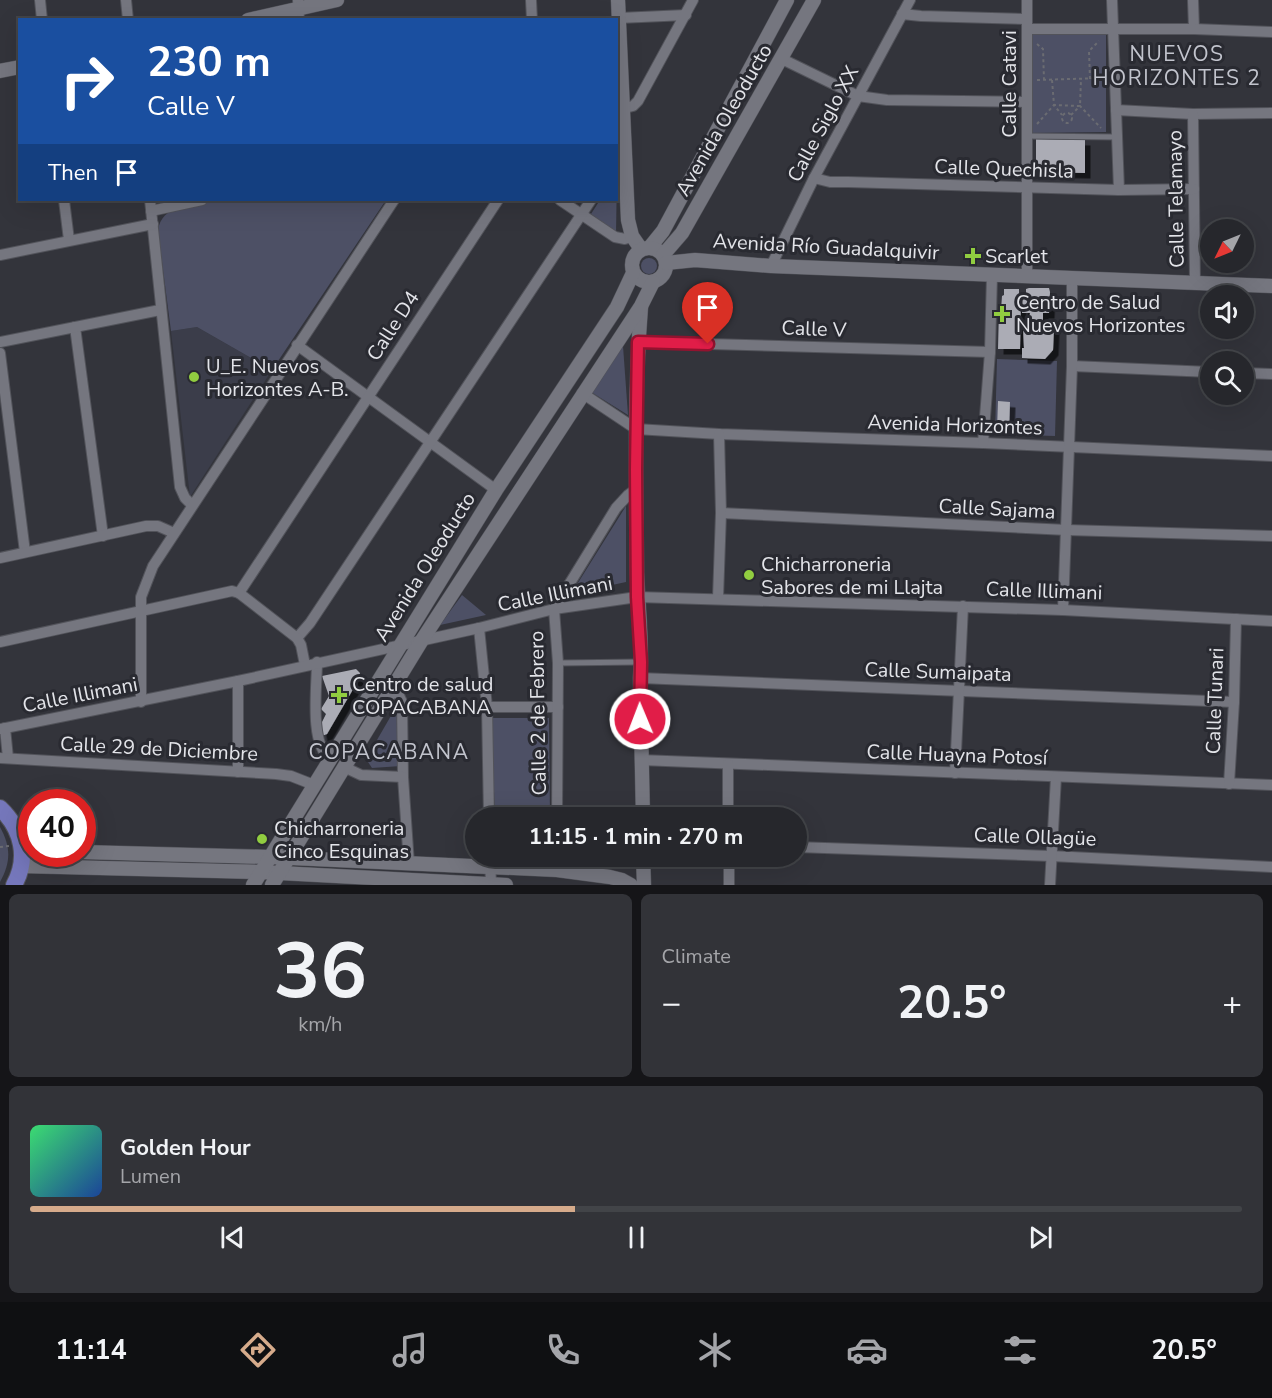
<!DOCTYPE html>
<meta charset="utf-8">
<style>
:root{--surface:#26272c;--page:#323338;--text:#f1f3f6;--muted:#a4a5a9;--line:#424448;--accent:#d6ab8b}
body{margin:0;font-family:"Nunito Sans",sans-serif;background:var(--page);color:var(--text);height:100vh;display:flex;flex-direction:column;font-size:22px;white-space:nowrap}
*{box-sizing:border-box;margin:0}
p{font-size:20px;color:var(--muted)}
.icon{flex:none;width:33px;height:33px;fill:none;stroke:currentColor;stroke-width:2;stroke-linecap:round;stroke-linejoin:round}
.map{position:relative;height:885px;overflow:hidden}
.details{display:flex;flex-direction:column;gap:9px;padding:9px;background:#151518;flex:1}
.details>*{flex:none}
.hud{position:absolute;left:18px;top:18px;width:600px;height:183px;border-radius:0px;box-shadow:0 6px 24px #0002,0 0 0 2px var(--line);background:#1a4fa0;color:#fff;overflow:hidden}
.needle{width:39px;rotate:227deg}
.controls{position:absolute;left:1200px;top:219px;display:grid;gap:12px}
.controls a{display:grid;place-items:center;width:54px;height:54px;border-radius:50%;background:var(--surface);box-shadow:0 6px 24px #0002,0 0 0 2px var(--line);font-size:30px}
.speed{position:absolute;left:18px;top:789px;display:flex;gap:12px;font-size:30px;font-weight:700;text-align:center}
.speed>*{display:grid;place-content:center;width:78px;height:78px;border-radius:50%;background:var(--surface);box-shadow:0 6px 24px #0002,0 0 0 2px var(--line);line-height:1}
.speed .limit{border:9px solid #d22;background:#fff;color:#111}
.pin{position:absolute;display:grid;place-items:center;width:51px;height:51px;color:#fff;margin:-62px -26px;border-radius:50% 50% 50% 0;rotate:-45deg;box-shadow:0 0 6px #0007}
.pin .icon{rotate:45deg}
.me{position:absolute;width:66px;margin:-33px;rotate:359deg;stroke-linejoin:round;filter:drop-shadow(0 0 4px #0008)}
.turn{display:flex;align-items:center;gap:21px;height:126px;padding:0 30px;font-size:27px}
.turn .icon{width:78px;height:78px;stroke-width:2.5}
.turn b{display:block;font-size:42px;line-height:51px}
.then{display:flex;align-items:center;height:57px;padding:0 30px;background:#0003;gap:12px;font-size:22px}
.big{font-size:45px;font-weight:700;line-height:1.1}
.details .widget{flex:1;display:flex;flex-direction:column;justify-content:center;gap:9px;min-width:0;padding:0 21px;border-radius:9px;background:var(--page)}
.details .dial{align-items:center;gap:0}
.dial b{font-size:78px;line-height:1}
.song{display:flex;align-items:center;gap:18px}
.cover{width:72px;height:72px;border-radius:9px;background:linear-gradient(135deg,hsl(140 70% 55%),hsl(220 70% 35%))}
.played{height:6px;border-radius:3px;background:linear-gradient(90deg,var(--accent) 45%,var(--line) 45%)}
.keys{display:flex;justify-content:space-around;direction:ltr}
.heat{display:flex;justify-content:space-between;align-items:center;font-size:33px;direction:ltr}
.details .tiles{flex:1;display:grid;gap:9px;grid-template-columns:1fr 1fr}
.widget:last-child{grid-column:span 2}
.trip{position:absolute;left:465px;top:807px;width:342px;height:60px;border-radius:30px;background:var(--surface);box-shadow:0 6px 24px #0002,0 0 0 2px var(--line);font-weight:700;line-height:60px;text-align:center}
.tab-bar{display:flex;height:96px;justify-content:space-around;align-items:center;background:#0f1012;color:var(--muted)}
.tab-bar .icon{width:42px;height:42px}
.tab-bar .active{color:var(--accent)}
.tab-bar b{font-size:27px;color:var(--text)}
.map>svg:first-child{display:block}
.built{fill:#3b3d4a}
.green{fill:#4d5065}
.building{fill:#abacb5;filter:url(#shadow)}
.lines{fill:none;stroke-linecap:round;stroke-linejoin:round}
.service-casing{stroke:#52535a;stroke-width:7}
.minor-casing{stroke:#52535a;stroke-width:12}
.tertiary-casing{stroke:#52535a;stroke-width:15}
.primary-casing{stroke:#52535a;stroke-width:18}
.path{stroke:#6b6c72;stroke-width:2;stroke-dasharray:3 3;stroke-linecap:butt}
.service{stroke:#75767f;stroke-width:5}
.minor{stroke:#75767f;stroke-width:10}
.tertiary{stroke:#75767f;stroke-width:14}
.primary{stroke:#7577bb;stroke-width:16}
.route-casing{stroke:#92132f;stroke-width:15}
.route{stroke:#e11d48;stroke-width:10}
.poi-dot{fill:#91cd40;stroke:#292a31;stroke-width:2}
.labels{text-anchor:middle;dominant-baseline:central;stroke-width:6;stroke-linejoin:round;paint-order:stroke}
.street-label{font-size:20px;fill:#e3e4e9;stroke:#292a31}
.poi-label{font-size:20px;fill:#e3e4e9;stroke:#292a31;text-anchor:start}
.neighbourhood-label{font-size:21px;letter-spacing:1.5px;fill:#c2c4cd;stroke:#292a31}
</style>
<div class="map">
<svg width="1272" height="885" viewBox="0 0 1272 885">
<defs>
<filter id="shadow"><feDropShadow dx="5.5" dy="5.5" stdDeviation="0" flood-color="#0009"/></filter>
</defs>
<rect width="100%" height="100%" fill="#33343b"/>
<polygon class="built" points="197,327 272,370 190,497 171,331"/>
<g class="green">
<polygon points="1029,33 1106,34 1106,132 1030,133"/>
<polygon points="617,173 616,234 591,214 600,200 616,200"/>
<path d="M216 200H386L272 370 197 327 171 331 158 231C161 204 194 204 216 200Z"/>
<circle cx="649" cy="266" r="8"/>
<polygon points="623,346 628,415 591,392"/>
<polygon points="997,359 1057,361 1055,436 995,434"/>
<polygon points="626,506 626,582 571,594"/>
<polygon points="462,595 486,615 440,625"/>
<polygon points="392,714 396,714 398,716 401,766 372,768 366,759"/>
<polygon points="491,718 549,718 550,817 495,817"/>
<path d="M0 827C11 847 11 862 0 882Z"/>
<polygon points="496,857 551,857 551,860 497,861"/>
</g>
<g class="building">
<polygon points="1036,139 1085,140 1085,173 1036,172"/>
<polygon points="1029,288 1049,288 1050,292 1049,313 1043,313 1043,326 1029,326 1030,313 1022,313 1023,295 1026,296 1026,289"/>
<polygon points="1004,289 1019,289 1019,295 1021,295 1020,349 998,349 999,310 1001,310 1002,296 1004,295"/>
<polygon points="1047,322 1054,328 1053,350 1045,359 1022,358 1022,348 1024,348 1023,327 1044,328"/>
<polygon points="998,401 1010,402 1009,430 997,430"/>
<polygon points="356,669 360,673 359,679 327,734 322,736 320,726 326,714 321,709 329,696 322,676"/>
</g>
<g class="lines">
<g class="service-casing">
<g id="service">
<polyline points="1027,136 1117,137"/>
<polyline points="558,663 640,662"/>
</g>
</g>
<g class="minor-casing">
<g id="minor">
<polyline points="40,0 42,20"/>
<polyline points="126,0 128,20"/>
<polyline points="298,0 299,20"/>
<polyline points="531,0 532,20"/>
<polyline points="1112,0 1119,190"/>
<polyline points="1193,0 1194,29"/>
<polyline points="902,14 921,16 1027,19"/>
<polyline points="619,18 686,15"/>
<polyline points="1027,29 1194,29 1272,32"/>
<polyline points="782,59 858,96 887,100 1027,102"/>
<polyline points="617,110 633,106 638,101 693,0"/>
<polyline points="1116,110 1193,114 1272,113"/>
<polyline points="1193,114 1195,283"/>
<polyline points="814,178 830,182 848,182 1119,190 1194,189"/>
<polyline points="64,200 69,240"/>
<polyline points="150,200 180,487 185,498 192,505"/>
<polyline points="560,200 615,237 625,239 632,236"/>
<polyline points="151,211 202,200"/>
<polyline points="0,255 153,224"/>
<polyline points="771,266 814,178 910,0"/>
<polyline points="1027,276 1027,0"/>
<polyline points="75,327 103,536"/>
<polyline points="0,342 160,310"/>
<polyline points="638,342 990,352"/>
<polyline points="297,345 496,490"/>
<polyline points="0,353 25,552"/>
<polyline points="1072,366 1210,372"/>
<polyline points="1244,373 1272,374"/>
<polyline points="582,393 636,429 719,434 983,443 1272,456"/>
<polyline points="983,443 990,352 992,275"/>
<polyline points="721,513 1067,530 1272,536"/>
<polyline points="0,558 146,526 158,526 174,533"/>
<polyline points="239,593 498,200"/>
<polyline points="718,598 721,513 719,434"/>
<polyline points="1063,610 1072,366 1072,278"/>
<polyline points="479,628 487,707 489,818"/>
<polyline points="297,638 310,623 591,200"/>
<polyline points="0,642 232,591 239,593 297,638 301,645 305,665"/>
<path d="M317 662C317 685 309 745 330 758"/>
<polyline points="640,678 1234,702"/>
<polyline points="393,687 397,691 402,702 403,777 409,864"/>
<polyline points="141,702 141,597 153,566 394,200"/>
<polyline points="487,707 558,707"/>
<polyline points="5,728 8,758"/>
<polyline points="0,729 238,681 479,628 554,609 637,597 1063,610 1272,621"/>
<polyline points="0,758 276,774 291,776 314,785"/>
<polyline points="641,760 1272,785"/>
<polyline points="728,764 728,818"/>
<polyline points="344,767 361,775 403,777"/>
<polyline points="238,772 238,681"/>
<polyline points="955,773 963,606"/>
<polyline points="1229,784 1234,702 1236,619"/>
<polyline points="557,818 558,663 554,609 616,508 628,495 636,489"/>
<polyline points="796,847 1051,856 1272,867"/>
<polyline points="490,856 491,885"/>
<polyline points="729,856 729,885"/>
<polyline points="557,870 557,856"/>
<polyline points="1050,885 1056,777"/>
</g>
</g>
<g class="tertiary-casing">
<g id="tertiary">
<polyline points="618,0 628,220 632,236 641,249"/>
<polyline points="248,20 337,0"/>
<polyline points="0,71 20,67"/>
<polyline points="650,247 663,231 787,0"/>
<circle cx="649" cy="265" r="17"/>
<polyline points="663,255 682,233 814,0"/>
<polyline points="666,263 695,260 771,266 1272,286"/>
<path d="M641 307C634 395 636 484 637 572 638 607 643 643 640 678L643 818"/>
<polyline points="82,852 270,857 557,870 610,877 622,880 631,885"/>
<polyline points="643,856 644,885"/>
<polyline points="21,866 261,872 506,885"/>
<polyline points="253,885 496,490 617,307 633,273"/>
<polyline points="272,885 422,640 641,306 653,282"/>
</g>
</g>
<g class="primary-casing">
<path id="primary" d="M0 808C22 829 29 858 14 885"/>
</g>
<g class="path">
<polyline points="1037,44 1043,49 1044,80"/>
<polyline points="1090,79 1089,51 1099,41"/>
<polyline points="1037,80 1103,78"/>
<polyline points="1052,80 1054,105 1080,106 1081,79"/>
<circle cx="1067" cy="118" r="5"/>
<polyline points="1071,115 1080,106 1101,128"/>
<polyline points="1037,124 1054,105 1062,115"/>
<polyline points="0,847 9,846"/>
</g>
<use href="#service" class="service"/>
<use href="#minor" class="minor"/>
<use href="#tertiary" class="tertiary"/>
<use href="#primary" class="primary"/>
</g>
<g class="lines">
<g class="route-casing">
<polyline id="route" points="640,719 641,662 637,597 636,469 638,342 708,344"/>
</g>
<use href="#route" class="route"/>
</g>
<g class="poi-dot">
<path d="M970 247h6v6h6v6h-6v6h-6v-6h-6v-6h6z"/>
<path d="M999 305h6v6h6v6h-6v6h-6v-6h-6v-6h6z"/>
<circle cx="194" cy="377" r="6"/>
<circle cx="749" cy="575" r="6"/>
<path d="M336 686h6v6h6v6h-6v6h-6v-6h-6v-6h6z"/>
<circle cx="262" cy="839" r="6"/>
</g>
<g class="labels">
<g class="street-label">
<text transform="translate(1009 84) rotate(-90)">Calle Catavi</text>
<text transform="translate(724 120) rotate(-60)">Avenida Oleoducto</text>
<text transform="translate(823 124) rotate(-62)">Calle Siglo XX</text>
<text transform="translate(1004 169) rotate(2)">Calle Quechisla</text>
<text transform="translate(1176 199) rotate(-91)">Calle Telamayo</text>
<text transform="translate(826 247) rotate(3)">Avenida Río Guadalquivir</text>
<text transform="translate(393 326) rotate(-57)">Calle D4</text>
<text transform="translate(814 329) rotate(2)">Calle V</text>
<text transform="translate(955 425) rotate(2)">Avenida Horizontes</text>
<text transform="translate(997 509) rotate(3)">Calle Sajama</text>
<text transform="translate(425 567) rotate(-58)">Avenida Oleoducto</text>
<text transform="translate(1044 591) rotate(2)">Calle Illimani</text>
<text transform="translate(555 594) rotate(-11)">Calle Illimani</text>
<text transform="translate(938 672) rotate(2)">Calle Sumaipata</text>
<text transform="translate(80 695) rotate(-11)">Calle Illimani</text>
<text transform="translate(1215 701) rotate(-88)">Calle Tunari</text>
<text transform="translate(538 713) rotate(-91)">Calle 2 de Febrero</text>
<text transform="translate(159 749) rotate(3)">Calle 29 de Diciembre</text>
<text transform="translate(957 755) rotate(2)">Calle Huayna Potosí</text>
<text transform="translate(1035 837) rotate(2)">Calle Ollagüe</text>
</g>
<g class="poi-label">
<text x="985" y="256">Scarlet</text>
<text x="1016" y="302">Centro de Salud<tspan x="1016" dy="23">Nuevos Horizontes</tspan></text>
<text x="206" y="366">U_E. Nuevos<tspan x="206" dy="23">Horizontes A-B.</tspan></text>
<text x="761" y="564">Chicharroneria<tspan x="761" dy="23">Sabores de mi Llajta</tspan></text>
<text x="352" y="684">Centro de salud<tspan x="352" dy="23">COPACABANA</tspan></text>
<text x="274" y="828">Chicharroneria<tspan x="274" dy="23">Cinco Esquinas</tspan></text>
</g>
<g class="neighbourhood-label">
<text x="1177" y="54">NUEVOS<tspan x="1177" dy="24">HORIZONTES 2</tspan></text>
<text x="389" y="752">COPACABANA</text>
</g>
</g>
</svg>
<div class="controls">
<a><svg class="needle" viewBox="-14 -14 28 28"><path d="M0-13l5 13h-10z" fill="#e53935"/><path d="M0 13l5-13h-10z" fill="#a4a5a9"/></svg></a>
<a><svg class="icon" aria-label="sound" viewBox="0 0 24 24"><path d="M4 9h4l5-4v14l-5-4H4zM17 9q2 3 0 6"/></svg></a>
<a><svg class="icon" aria-label="search" viewBox="0 0 24 24"><circle cx="10" cy="10" r="6"/><path d="M15 15l6 6"/></svg></a>
</div>
<div class="speed"><div class="limit">40</div></div>
<div class="pin" style="left:708px;top:344px;background:#d93025"><svg class="icon" aria-label="arrive" viewBox="0 0 24 24"><path d="M6 21V4h12l-3 4 3 4H6"/></svg></div>
<svg class="me" style="left:640px;top:719px" viewBox="-20 -20 40 40"><circle r="17" fill="#e11d48" stroke="#fff" stroke-width="3"/><path d="M0-11L8 9 0 5-8 9z" fill="#fff"/></svg>
<div class="trip">11:15 · 1 min · 270 m</div>
<div class="hud">
<div class="turn"><svg class="icon" aria-label="right" viewBox="0 0 24 24"><path d="M7 20v-9h11M14 6l5 5-5 5"/></svg><div><b>230 m</b>Calle V</div></div>
<div class="then">Then<svg class="icon" aria-label="arrive" viewBox="0 0 24 24"><path d="M6 21V4h12l-3 4 3 4H6"/></svg></div>
</div>
</div>
<section class="details">
<div class="tiles">
<div class="widget dial"><b>36</b><p>km/h</p></div>
<div class="widget"><p>Climate</p>
<div class="heat"><a>−</a><b class="big">20.5°</b><a>+</a></div>
</div>
<div class="widget">
<div class="song"><i class="cover"></i><div><b>Golden Hour</b><p>Lumen</p></div></div>
<div class="played"></div>
<div class="keys"><svg class="icon" aria-label="previous" viewBox="0 0 24 24"><path d="M18 5L8 12l10 7zM5 5v14"/></svg><svg class="icon" aria-label="pause" viewBox="0 0 24 24"><path d="M8 5v14M16 5v14"/></svg><svg class="icon" aria-label="next" viewBox="0 0 24 24"><path d="M6 5l10 7-10 7zM19 5v14"/></svg></div>
</div>
</div>
</section>
<nav class="tab-bar">
<b>11:14</b>
<svg class="icon active" aria-label="directions" viewBox="0 0 24 24"><path d="M12 3l9 9-9 9-9-9zM9 14v-3h6M13 9l2 2-2 2"/></svg>
<svg class="icon" aria-label="music" viewBox="0 0 24 24"><path d="M9 18V5l10-2v13"/><circle cx="6" cy="18" r="3"/><circle cx="16" cy="16" r="3"/></svg>
<svg class="icon" aria-label="phone" viewBox="0 0 24 24"><path d="M5 4h4l2 5-3 2q2 4 5 5l2-3 5 2v4C11 20 4 13 5 4z"/></svg>
<svg class="icon" aria-label="climate" viewBox="0 0 24 24"><path d="M12 3v18M4 7l16 10M4 17L20 7"/></svg>
<svg class="icon" aria-label="car" viewBox="0 0 24 24"><path d="M5 17H2v-5l4-1 3-4h7l3 4 3 1v5h-3M9 17h6M6 11h13"/><circle cx="7" cy="17" r="2"/><circle cx="17" cy="17" r="2"/></svg>
<svg class="icon" aria-label="filters" viewBox="0 0 24 24"><path d="M4 7h16M4 17h16"/><circle cx="9" cy="7" r="2"/><circle cx="15" cy="17" r="2"/></svg>
<b>20.5°</b>
</nav>
